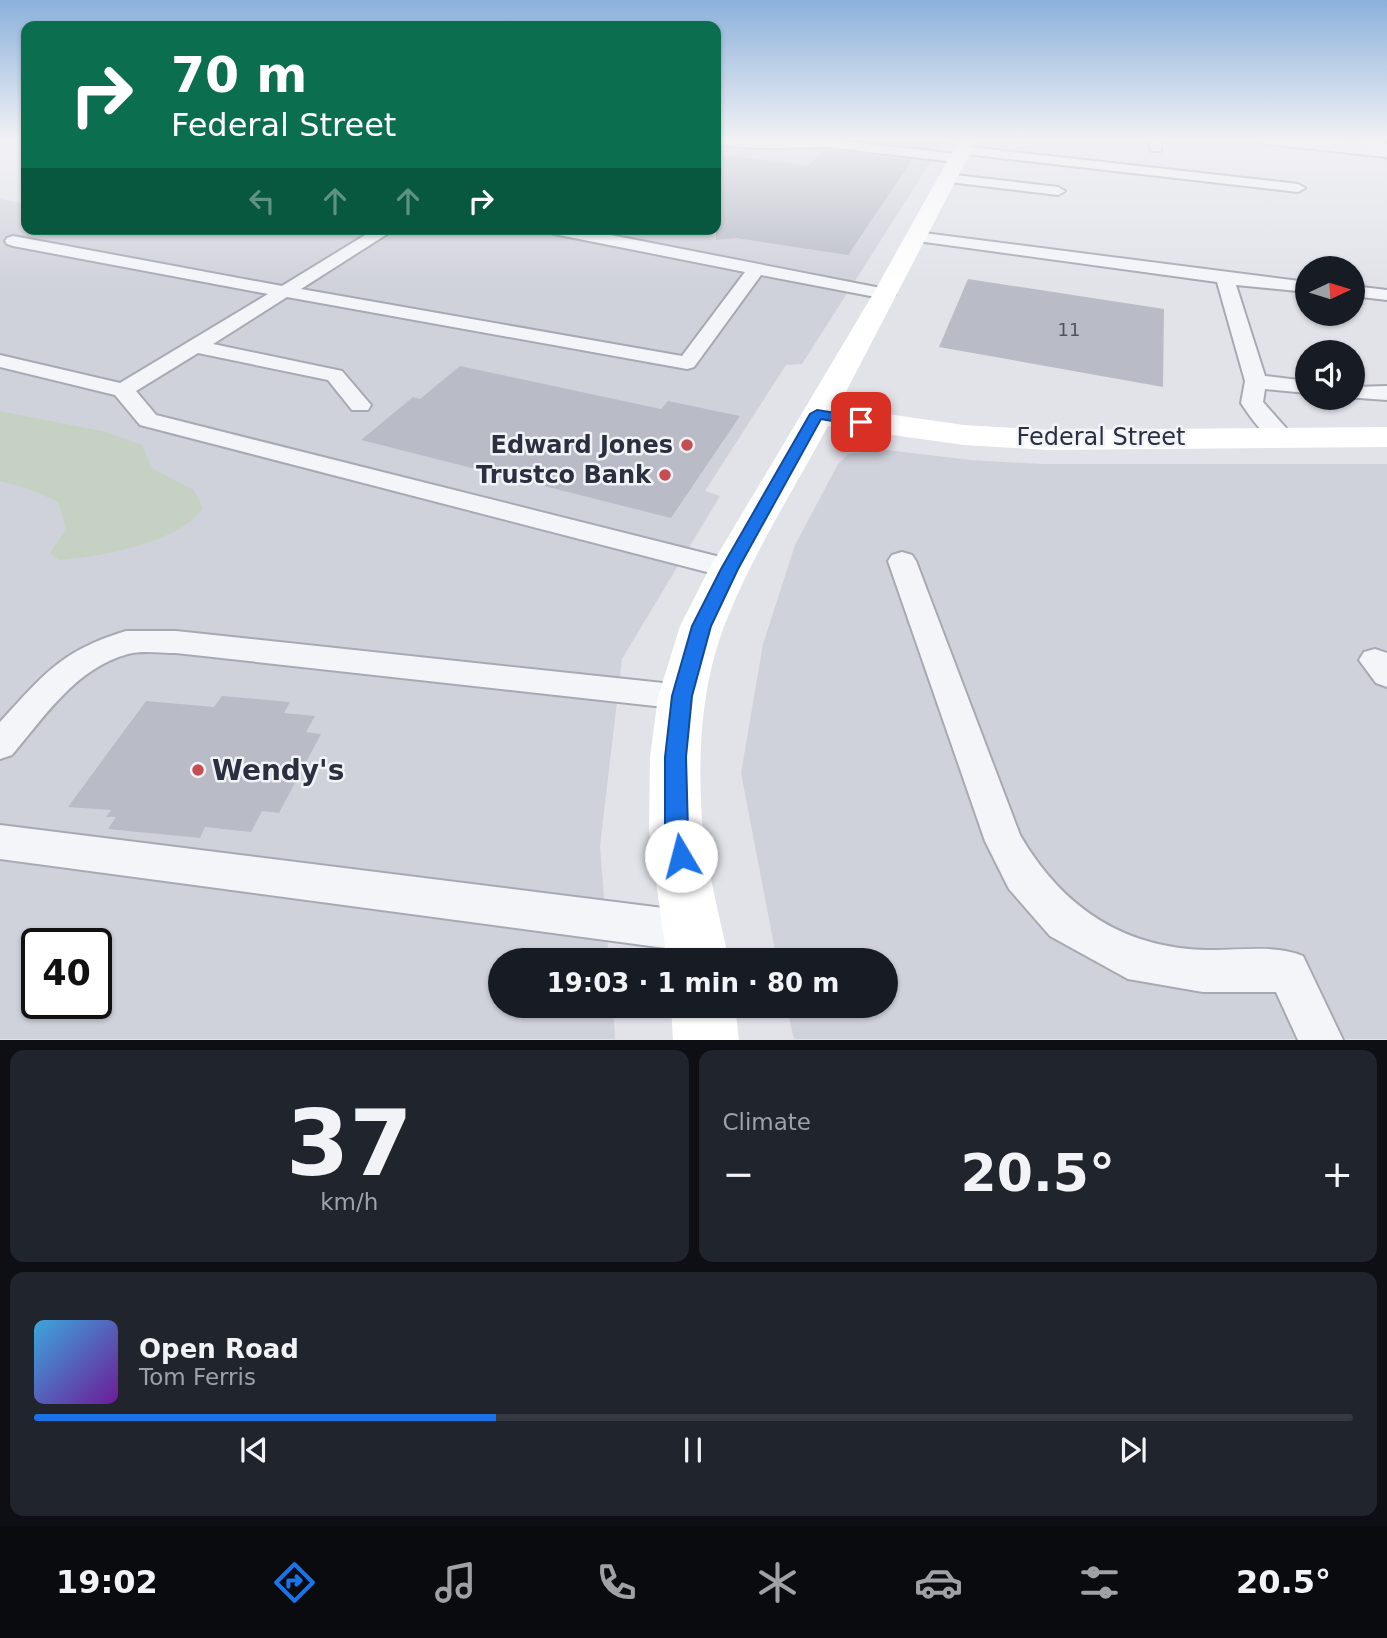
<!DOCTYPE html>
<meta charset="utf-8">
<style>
:root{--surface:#171b24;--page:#20242c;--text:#f1f3f6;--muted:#9ea1a6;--line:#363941;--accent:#1a73e8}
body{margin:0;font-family:"DejaVu Sans",sans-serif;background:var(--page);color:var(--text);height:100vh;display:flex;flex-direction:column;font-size:26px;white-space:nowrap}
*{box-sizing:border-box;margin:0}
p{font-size:23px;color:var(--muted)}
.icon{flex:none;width:38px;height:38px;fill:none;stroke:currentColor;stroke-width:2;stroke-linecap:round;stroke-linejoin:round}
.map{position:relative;height:1040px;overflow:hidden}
.panel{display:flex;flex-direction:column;gap:10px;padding:10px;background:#0d0f14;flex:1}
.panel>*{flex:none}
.top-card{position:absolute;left:21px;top:21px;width:700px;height:214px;border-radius:14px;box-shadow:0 2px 5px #0004;background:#0b6e4f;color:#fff;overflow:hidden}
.needle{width:46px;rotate:86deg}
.buttons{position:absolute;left:1295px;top:256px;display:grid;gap:14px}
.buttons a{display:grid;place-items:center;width:70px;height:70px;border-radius:50%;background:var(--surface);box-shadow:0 2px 5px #0004;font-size:35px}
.speed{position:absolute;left:21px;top:928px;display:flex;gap:14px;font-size:35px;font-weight:700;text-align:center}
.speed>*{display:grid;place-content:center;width:91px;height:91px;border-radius:50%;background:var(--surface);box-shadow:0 2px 5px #0004;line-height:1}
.speed .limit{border:4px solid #111;border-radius:10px;background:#fff;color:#111}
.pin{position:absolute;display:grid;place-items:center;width:60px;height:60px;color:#fff;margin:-30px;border-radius:14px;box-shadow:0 4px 10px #0006}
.me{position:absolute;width:77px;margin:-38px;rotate:352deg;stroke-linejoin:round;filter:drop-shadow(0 0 5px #0008)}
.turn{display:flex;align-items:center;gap:24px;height:147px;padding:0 35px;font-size:32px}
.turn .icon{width:91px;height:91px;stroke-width:2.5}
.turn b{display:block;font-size:49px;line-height:60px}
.lanes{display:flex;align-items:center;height:66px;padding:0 35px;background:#0003;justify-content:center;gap:35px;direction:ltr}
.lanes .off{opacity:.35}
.big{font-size:52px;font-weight:800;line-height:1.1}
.panel .card{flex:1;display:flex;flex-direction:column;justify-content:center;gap:10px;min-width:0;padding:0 24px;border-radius:14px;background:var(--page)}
.panel .dial{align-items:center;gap:0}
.dial b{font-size:91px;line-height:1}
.song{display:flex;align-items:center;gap:21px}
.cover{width:84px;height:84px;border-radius:10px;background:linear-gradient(135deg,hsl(200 70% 55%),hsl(280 70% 35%))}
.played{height:7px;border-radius:4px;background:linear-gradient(90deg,var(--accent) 35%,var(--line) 35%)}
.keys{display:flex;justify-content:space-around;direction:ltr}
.heat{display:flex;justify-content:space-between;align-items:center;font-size:38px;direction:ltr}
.panel .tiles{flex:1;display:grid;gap:10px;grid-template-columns:1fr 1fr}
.card:last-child{grid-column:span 2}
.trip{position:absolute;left:488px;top:948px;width:410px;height:70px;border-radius:35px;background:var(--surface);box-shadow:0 2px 5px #0004;font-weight:800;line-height:70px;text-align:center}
.dock{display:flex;height:112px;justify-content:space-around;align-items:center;background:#090b0e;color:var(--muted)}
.dock .icon{width:49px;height:49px}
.dock .selected{color:var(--accent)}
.dock b{font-size:32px;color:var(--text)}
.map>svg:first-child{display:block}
.built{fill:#d0d2db;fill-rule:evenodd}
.green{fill:#c5d2c3}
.building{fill:#b9bcc6}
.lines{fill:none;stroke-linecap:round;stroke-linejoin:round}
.lane-casing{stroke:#a7aab3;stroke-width:4}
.street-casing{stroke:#a7aab3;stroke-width:4}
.highway-casing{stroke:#8a909f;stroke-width:4}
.lane{fill:#f4f5f8;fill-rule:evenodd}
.street{fill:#f4f5f8;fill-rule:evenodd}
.secondary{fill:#fff;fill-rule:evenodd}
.highway{fill:#fff;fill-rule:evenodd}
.route{fill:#1a73e8;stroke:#114b97;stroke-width:2}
.poi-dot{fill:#c64e53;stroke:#f1f3f7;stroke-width:2.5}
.labels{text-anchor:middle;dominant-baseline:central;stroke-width:5;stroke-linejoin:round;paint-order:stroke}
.far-number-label{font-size:18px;fill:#4e5362}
.street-label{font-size:24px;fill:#2b3040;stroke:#f1f3f7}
.poi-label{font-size:24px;font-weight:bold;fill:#2b3040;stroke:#f1f3f7;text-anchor:end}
.near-poi-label{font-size:28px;font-weight:bold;fill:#2b3040;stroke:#f1f3f7;text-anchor:start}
</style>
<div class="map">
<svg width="1387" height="1040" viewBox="0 0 1387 1040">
<rect width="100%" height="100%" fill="#e1e3e9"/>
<g class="built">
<path d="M716 138H946L802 364 786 365 705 491 720 496 622 659 600 846 609 961H500V1006H613L615 1039H0V199L26 204V229H716ZM37 943H96V1003H37Z"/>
<polygon points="879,449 970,460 1042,464 1387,464 1387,1039 794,1039 786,1006 886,1006 886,961 777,961 741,773 763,644 795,545 838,464 848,454"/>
</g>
<path class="green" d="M0 411 107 432 142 445 152 468 194 490 203 508C180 543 98 557 59 560L50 553 66 529 58 502 34 491 0 481Z"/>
<g class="building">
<polygon points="842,138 926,138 920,147"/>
<polygon points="824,150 912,160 848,255 736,238 716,240 716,154 808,166"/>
<polygon points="968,279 1164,309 1163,387 939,347"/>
<polygon points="460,366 661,409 668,401 740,416 671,518 361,440 413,397 420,399"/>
<polygon points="222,696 290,702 284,713 315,716 306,732 321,734 279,813 262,811 251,832 205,827 200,838 108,829 116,817 106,817 111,810 68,807 146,701 214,707"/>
</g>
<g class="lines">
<g class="lane-casing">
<g id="lane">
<polygon points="716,138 825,139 956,154 963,158 956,162 825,147 753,148 716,144"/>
<polygon points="1148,138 1160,138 1161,151 1151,151"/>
<polygon points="961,146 1298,184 1305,188 1298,192 956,153 956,147"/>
<polygon points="946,174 1058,187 1065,191 1058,195 941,181 941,175"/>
<polygon points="375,229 395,229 301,289 682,356 745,272 554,234 546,229 580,229 886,289 895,294 886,299 761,275 694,367 687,369 287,297 213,344 342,371 371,405 368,410 352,410 328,380 198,353 136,391 156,415 740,562 744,569 740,576 730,578 140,425 115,395 0,367 0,355 120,383 268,294 13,246 7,244 5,241 7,238 13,236 282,286"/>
<path d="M916 232 1307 282V292L1236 285 1265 376 1307 381V393L1265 389 1263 402 1294 437 1290 442C1269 447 1252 419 1241 403L1245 381 1217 282 910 240 908 237 910 234Z"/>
<polygon points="1353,286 1387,290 1387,300 1353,296"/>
<polygon points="1387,386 1387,400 1345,397 1353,397 1353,387"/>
<path d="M902 552 912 555 916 561 1020 835C1062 907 1122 948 1207 950 1238 951 1274 944 1303 956L1343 1040H1298L1276 992H1203L1128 979 1050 936 1009 889 985 841 888 561 892 555Z"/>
<path d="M126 631H176L682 685 694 688 698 697 694 706 682 709 176 653C161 653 142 650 128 654 76 668 45 716 12 755L0 759V722C43 675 62 650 126 631Z"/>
<polygon points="1375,649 1387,653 1387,687 1376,683 1359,660 1364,652"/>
<polygon points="0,825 695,912 709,918 715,932 709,946 695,952 0,859"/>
</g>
</g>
<g class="street-casing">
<polygon id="street" points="1256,138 1320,138 1386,145 1387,157 1265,144"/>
</g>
<g class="highway-casing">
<polygon id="highway" points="1353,138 1376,138 1387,144 1387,158"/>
</g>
<use href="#lane" class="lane"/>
<use href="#street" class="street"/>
<g class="secondary">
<path d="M960 138H978L838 407 964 425 1048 430 1387 427V447L1048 450 964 445 828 426C793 491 752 555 725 624 700 688 697 763 703 830 708 873 720 918 729 961H667L649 831 650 757 658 697 680 626 709 569 873 294Z"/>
<polygon points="671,1006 735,1006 739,1040 673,1040"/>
</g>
<use href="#highway" class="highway"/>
</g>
<linearGradient id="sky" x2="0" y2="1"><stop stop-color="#8bb1db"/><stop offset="0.49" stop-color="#f2f2f5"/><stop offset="1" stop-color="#f2f2f5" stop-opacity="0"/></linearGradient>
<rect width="1387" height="284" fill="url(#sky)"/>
<polygon class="route" points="817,410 861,417 868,422 861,426 821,419 738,569 711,626 692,696 686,757 688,831 693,856 689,864 681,867 673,864 665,831 665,757 672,696 692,626 721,569 810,414"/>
<g class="poi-dot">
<circle cx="687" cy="445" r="7"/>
<circle cx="665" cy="475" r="7"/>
<circle cx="198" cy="770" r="7"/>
</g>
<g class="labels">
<g class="far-number-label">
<text x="1069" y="329">11</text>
</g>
<g class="street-label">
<text x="1101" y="437">Federal Street</text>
</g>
<g class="poi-label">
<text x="673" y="445">Edward Jones</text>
<text x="651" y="475">Trustco Bank</text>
</g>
<g class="near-poi-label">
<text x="212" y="770">Wendy's</text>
</g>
</g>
</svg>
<div class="buttons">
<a><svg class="needle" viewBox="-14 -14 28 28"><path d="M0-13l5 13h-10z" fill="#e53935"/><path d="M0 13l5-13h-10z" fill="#9ea1a6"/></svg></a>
<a><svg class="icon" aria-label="sound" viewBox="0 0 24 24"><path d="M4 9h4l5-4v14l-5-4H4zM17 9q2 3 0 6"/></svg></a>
</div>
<div class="speed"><div class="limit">40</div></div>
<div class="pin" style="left:861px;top:422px;background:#d93025"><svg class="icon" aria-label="arrive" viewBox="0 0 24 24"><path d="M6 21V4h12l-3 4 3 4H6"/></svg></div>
<svg class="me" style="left:681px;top:856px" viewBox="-20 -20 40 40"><circle r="19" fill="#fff"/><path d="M0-13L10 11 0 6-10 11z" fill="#1a73e8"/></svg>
<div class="trip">19:03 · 1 min · 80 m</div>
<div class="top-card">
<div class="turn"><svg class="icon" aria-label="right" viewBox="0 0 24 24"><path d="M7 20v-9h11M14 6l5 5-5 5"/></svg><div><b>70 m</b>Federal Street</div></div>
<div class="lanes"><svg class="icon off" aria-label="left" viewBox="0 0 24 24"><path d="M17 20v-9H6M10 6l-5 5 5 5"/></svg><svg class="icon off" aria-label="ahead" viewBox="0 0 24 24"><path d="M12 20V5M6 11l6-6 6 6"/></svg><svg class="icon off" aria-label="ahead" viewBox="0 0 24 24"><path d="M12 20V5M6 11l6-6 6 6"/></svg><svg class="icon" aria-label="right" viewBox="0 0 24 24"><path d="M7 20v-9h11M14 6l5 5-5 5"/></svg></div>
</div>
</div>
<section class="panel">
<div class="tiles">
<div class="card dial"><b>37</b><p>km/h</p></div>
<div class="card"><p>Climate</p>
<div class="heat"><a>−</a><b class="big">20.5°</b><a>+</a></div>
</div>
<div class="card">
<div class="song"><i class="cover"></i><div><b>Open Road</b><p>Tom Ferris</p></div></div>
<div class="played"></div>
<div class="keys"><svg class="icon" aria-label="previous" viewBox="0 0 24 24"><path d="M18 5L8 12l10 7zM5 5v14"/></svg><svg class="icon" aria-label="pause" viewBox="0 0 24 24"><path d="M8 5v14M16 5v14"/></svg><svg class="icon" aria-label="next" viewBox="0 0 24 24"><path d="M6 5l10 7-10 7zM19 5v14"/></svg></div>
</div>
</div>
</section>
<nav class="dock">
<b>19:02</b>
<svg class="icon selected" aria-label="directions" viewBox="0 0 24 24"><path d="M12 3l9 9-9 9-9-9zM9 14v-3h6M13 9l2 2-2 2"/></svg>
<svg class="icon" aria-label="music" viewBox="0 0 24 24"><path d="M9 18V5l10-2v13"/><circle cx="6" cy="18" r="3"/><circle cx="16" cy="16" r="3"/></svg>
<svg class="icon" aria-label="phone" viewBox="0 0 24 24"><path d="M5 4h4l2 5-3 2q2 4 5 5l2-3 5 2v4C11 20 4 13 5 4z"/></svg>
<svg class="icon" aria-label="climate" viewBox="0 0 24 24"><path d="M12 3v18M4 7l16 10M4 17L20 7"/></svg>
<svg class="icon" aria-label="car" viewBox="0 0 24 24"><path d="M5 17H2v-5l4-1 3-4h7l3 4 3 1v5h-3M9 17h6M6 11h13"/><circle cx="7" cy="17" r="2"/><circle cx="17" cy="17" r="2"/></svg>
<svg class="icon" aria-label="filters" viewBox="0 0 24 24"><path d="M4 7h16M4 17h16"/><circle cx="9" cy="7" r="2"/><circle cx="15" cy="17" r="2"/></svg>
<b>20.5°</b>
</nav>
